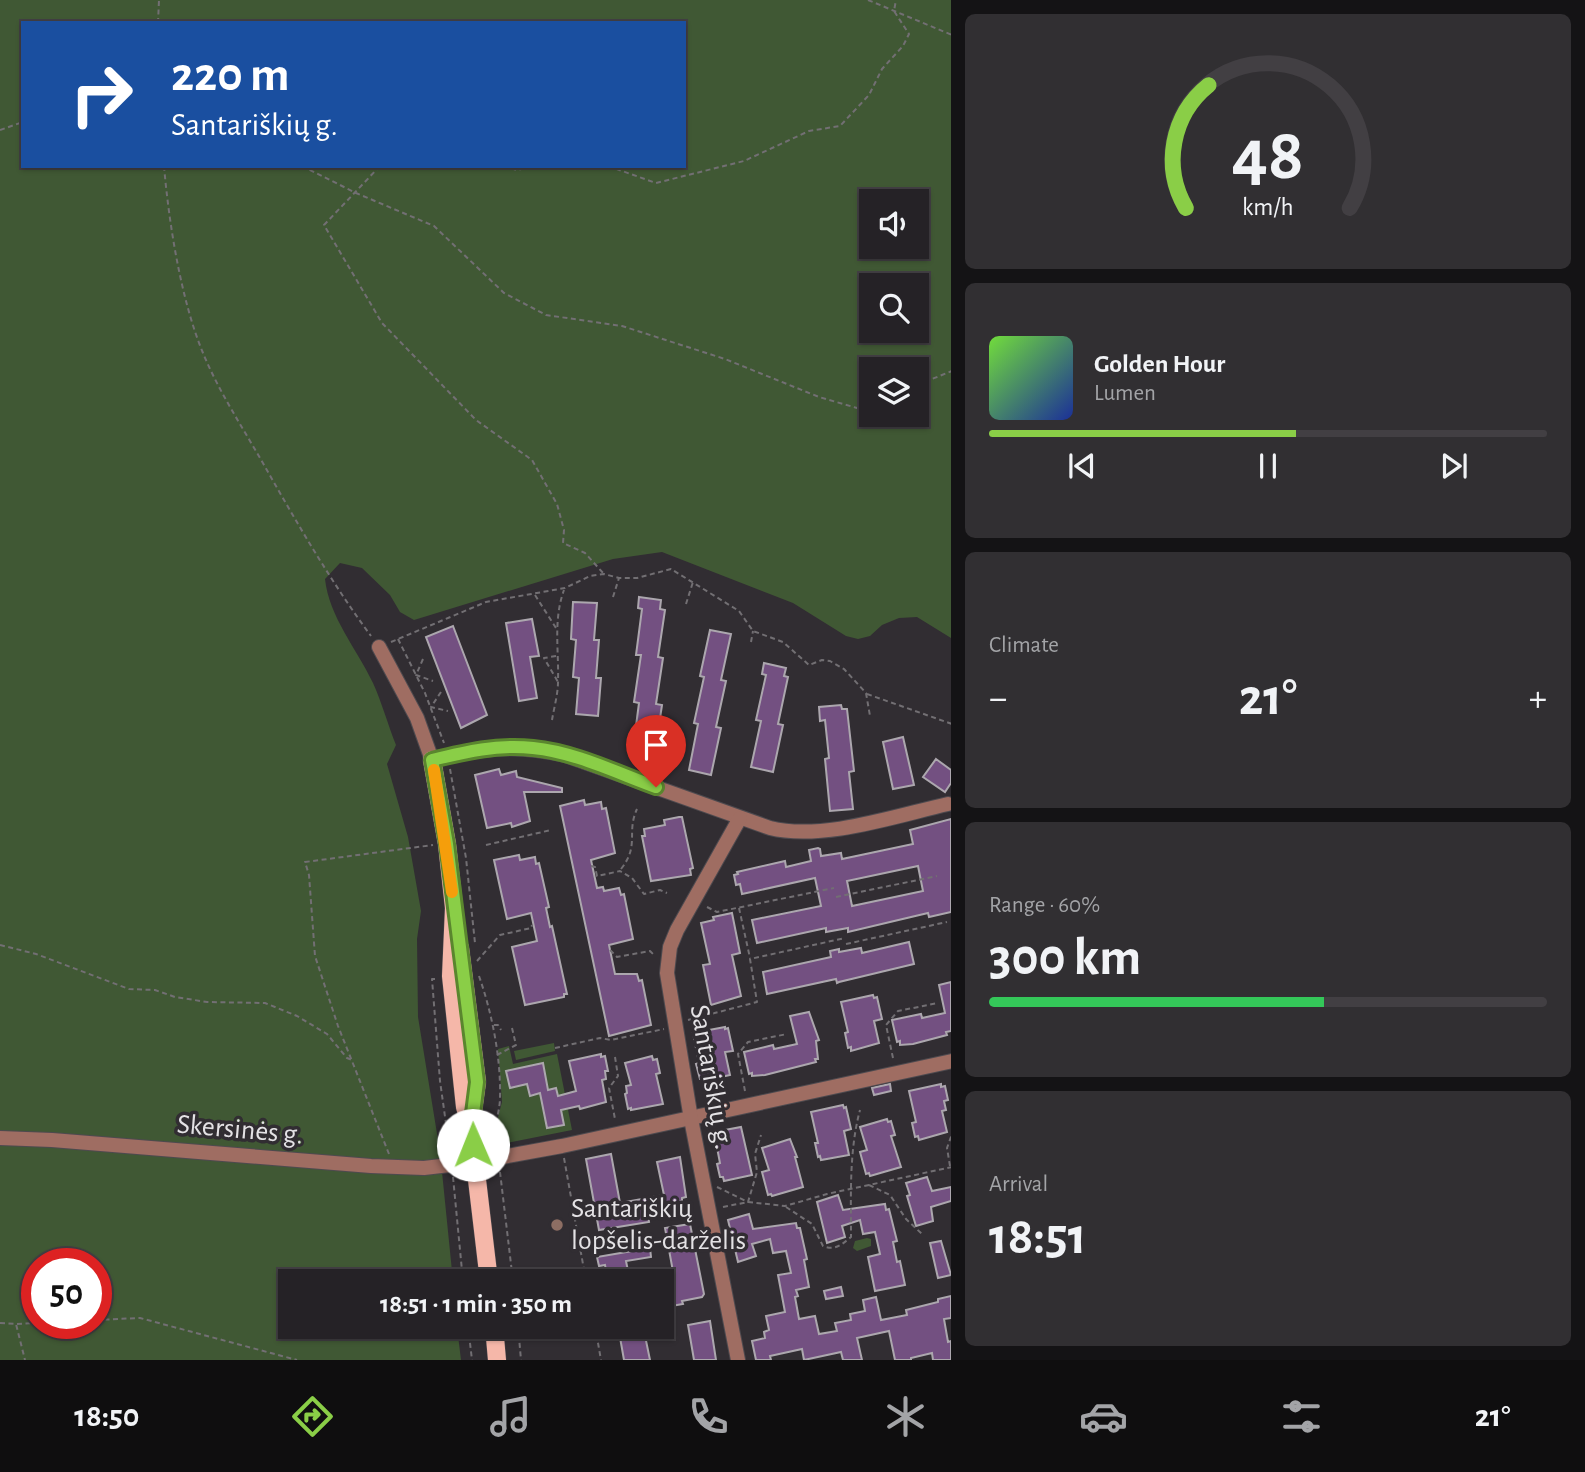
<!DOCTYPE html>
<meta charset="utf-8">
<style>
:root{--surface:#252226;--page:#312f32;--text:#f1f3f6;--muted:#a3a4a7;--line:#423f43;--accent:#8ace47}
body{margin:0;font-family:"Alegreya Sans",sans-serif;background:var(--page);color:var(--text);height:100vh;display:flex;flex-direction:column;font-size:26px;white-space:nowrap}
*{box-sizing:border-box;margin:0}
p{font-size:23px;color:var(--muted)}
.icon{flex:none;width:38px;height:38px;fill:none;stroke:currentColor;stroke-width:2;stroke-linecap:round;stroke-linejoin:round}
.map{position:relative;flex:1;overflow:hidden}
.drawer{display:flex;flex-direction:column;gap:14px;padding:14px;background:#141315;width:634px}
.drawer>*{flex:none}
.hud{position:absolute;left:21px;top:21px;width:665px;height:147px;border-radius:0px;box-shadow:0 2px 5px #0004,0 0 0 2px var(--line);background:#1a4fa0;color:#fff;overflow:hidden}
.fabs{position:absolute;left:859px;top:189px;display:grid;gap:14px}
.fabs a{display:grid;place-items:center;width:70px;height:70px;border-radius:0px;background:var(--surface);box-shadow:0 2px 5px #0004,0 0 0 2px var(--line);font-size:35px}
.speed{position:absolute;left:21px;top:1248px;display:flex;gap:14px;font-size:35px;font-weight:700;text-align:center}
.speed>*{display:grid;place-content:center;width:91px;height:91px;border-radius:50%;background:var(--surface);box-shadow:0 2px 5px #0004,0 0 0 2px var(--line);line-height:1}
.speed .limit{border:10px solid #d22;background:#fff;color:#111}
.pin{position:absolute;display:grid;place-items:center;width:60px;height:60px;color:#fff;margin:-72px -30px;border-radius:50% 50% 50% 0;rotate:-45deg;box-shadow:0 0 7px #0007}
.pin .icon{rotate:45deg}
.me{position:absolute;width:77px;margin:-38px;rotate:359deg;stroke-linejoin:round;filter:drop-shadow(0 0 5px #0008)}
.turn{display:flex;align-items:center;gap:24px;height:147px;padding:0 35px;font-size:32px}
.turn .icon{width:91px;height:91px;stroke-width:2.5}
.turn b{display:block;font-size:49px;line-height:60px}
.big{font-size:52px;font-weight:600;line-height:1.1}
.drawer .card{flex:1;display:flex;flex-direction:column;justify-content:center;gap:10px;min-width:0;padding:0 24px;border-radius:10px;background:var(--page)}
.drawer .dial{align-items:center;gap:0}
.dial svg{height:182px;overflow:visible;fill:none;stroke:var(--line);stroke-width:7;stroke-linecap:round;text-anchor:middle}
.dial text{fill:var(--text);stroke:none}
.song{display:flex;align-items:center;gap:21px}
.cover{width:84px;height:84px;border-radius:10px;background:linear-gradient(135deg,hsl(100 70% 55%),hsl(230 70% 35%))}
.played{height:7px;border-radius:4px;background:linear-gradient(90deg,var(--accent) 55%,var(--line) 55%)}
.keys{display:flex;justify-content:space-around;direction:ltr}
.heat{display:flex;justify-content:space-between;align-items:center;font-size:38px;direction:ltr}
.charge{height:10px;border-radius:5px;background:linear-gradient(90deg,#34c759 60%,var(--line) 0)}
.trip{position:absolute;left:278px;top:1269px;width:396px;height:70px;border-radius:0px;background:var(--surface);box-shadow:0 2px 5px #0004,0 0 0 2px var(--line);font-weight:600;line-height:70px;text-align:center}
.tabs{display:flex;height:112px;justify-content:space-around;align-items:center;background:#0f0e0f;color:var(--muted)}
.tabs .icon{width:49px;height:49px}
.tabs .current{color:var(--accent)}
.tabs b{font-size:32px;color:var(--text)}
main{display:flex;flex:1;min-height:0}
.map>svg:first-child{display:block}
.green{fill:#405834;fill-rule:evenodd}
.building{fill:#735081;stroke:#aca7ae;stroke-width:2;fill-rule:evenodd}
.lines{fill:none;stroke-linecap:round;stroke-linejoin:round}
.minor-casing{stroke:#4e4a4f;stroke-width:16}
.major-casing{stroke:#4e4a4f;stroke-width:19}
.path{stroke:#726f73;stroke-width:2;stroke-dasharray:5 3.5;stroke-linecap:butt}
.minor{stroke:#9f6d62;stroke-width:14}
.major{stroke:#f5b7a9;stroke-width:18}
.route-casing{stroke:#5a862e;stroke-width:18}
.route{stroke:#8ace47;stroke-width:12}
.slow{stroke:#f59e0b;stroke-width:12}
.education-dot{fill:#8d6e63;stroke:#312d32;stroke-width:2.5}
.labels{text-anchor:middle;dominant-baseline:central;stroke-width:7;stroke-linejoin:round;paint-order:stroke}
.street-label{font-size:28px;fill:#e4e2e5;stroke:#312d32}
.poi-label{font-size:28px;fill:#e4e2e5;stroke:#312d32;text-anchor:start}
</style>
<main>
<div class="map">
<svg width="952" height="1360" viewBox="0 0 952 1360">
<rect width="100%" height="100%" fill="#312d32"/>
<g class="green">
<path d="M0 0H951V638L917 617 899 618 882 625 870 636 858 639 846 636 793 603 662 552 613 559 414 620 400 612 390 595 362 568 340 563 325 579C329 617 357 649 373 683 382 703 388 725 396 745L387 764 408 837 421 911 417 939 418 1017 440 1152 453 1281H290V1326L457 1327 461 1360H0ZM23 23H684V166H23ZM872 201H917V247H872ZM872 285H917V331H872ZM872 369H917V415H872ZM37 1264H96V1323H37Z"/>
<polygon points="554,1043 555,1051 516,1060 514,1051"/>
<polygon points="509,1046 513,1064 557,1054 572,1130 502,1144 500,1141 498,1117 502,1102 498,1049"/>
<polygon points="867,1238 871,1239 871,1246 857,1251 853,1248 855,1241"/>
</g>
<g class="building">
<polygon points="639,597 661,600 660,609 665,610 658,657 663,658 656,704 662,705 655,752 633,749 639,703 634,702 641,655 636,655 642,609 638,608"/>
<polygon points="573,602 597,603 594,640 599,640 596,678 601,678 598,716 576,714 579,678 573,677 576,640 571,639"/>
<polygon points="532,619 539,656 530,657 537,698 519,701 506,623"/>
<polygon points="453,626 487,715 461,728 426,637"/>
<polygon points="710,630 731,634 721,680 726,681 716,727 721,728 711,775 689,770 698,724 694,723 704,677 700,676"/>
<polygon points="764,663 786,668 784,676 788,677 778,724 783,725 773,772 751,767 761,721 756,720 766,675 762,674"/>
<polygon points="841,705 842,709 847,709 854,771 849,772 853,809 830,811 825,759 829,758 825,720 820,721 819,707"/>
<polygon points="903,737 914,785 893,789 883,742"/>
<polygon points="936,759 951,770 951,783 945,792 923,777"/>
<polygon points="499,769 501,775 516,771 517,777 562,788 562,792 524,792 530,821 512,827 511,823 487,828 475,775"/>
<polygon points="584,800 585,805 601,802 602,809 606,808 615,853 591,860 597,888 603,887 604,891 619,888 621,895 624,894 633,939 609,945 615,974 637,974 639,981 642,980 651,1025 609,1036 560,806"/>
<polygon points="679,817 682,817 693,868 690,869 691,875 651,881 642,836 645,836 644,829 665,825 664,820"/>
<path d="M951 819V912L929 917 928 913 848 932V928L826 932V928L757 943 752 920 821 906 815 878 742 894 740 884 736 885 734 875 738 874 737 872 785 861 786 867 811 861 809 850 818 848 820 849 821 856 841 853 842 859 913 844 910 830ZM918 866 923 891 852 906 847 881Z"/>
<polygon points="519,855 520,860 535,857 536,864 539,863 549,907 546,908 550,927 552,926 567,994 564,994 564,997 525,1005 512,947 537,941 531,913 507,919 494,860"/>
<polygon points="732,913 740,953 732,955 741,996 711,1005 703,965 710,964 701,923 714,920 713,917"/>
<polygon points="909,942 914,964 839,982 837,983 836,979 767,994 763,972 831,957 830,951 839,949 839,952 861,948 862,953"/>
<polygon points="951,982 951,1031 946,1032 947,1035 913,1044 900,1045 900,1041 897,1042 892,1020 921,1014 922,1018 945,1013 939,985"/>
<polygon points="873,995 874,998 877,997 882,1019 874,1021 879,1043 851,1051 851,1047 848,1048 845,1033 848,1032 841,1002"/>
<polygon points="809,1012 819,1040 816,1041 818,1059 815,1059 816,1062 765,1075 752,1076 752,1073 749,1074 744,1052 773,1045 774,1049 797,1044 790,1016"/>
<polygon points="725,1027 725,1029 728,1028 733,1051 725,1052 730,1075 703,1081 703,1079 700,1079 696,1064 699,1063 693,1033"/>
<polygon points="601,1054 601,1057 605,1056 608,1071 605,1071 606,1079 602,1080 606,1102 580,1109 579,1106 561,1110 564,1125 547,1128 540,1093 530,1096 527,1084 510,1088 506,1071 543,1063 548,1090 556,1088 558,1096 576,1091 569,1061"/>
<polygon points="652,1056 653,1060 657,1059 660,1073 656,1074 663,1104 631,1110 631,1108 628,1109 625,1094 627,1093 626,1086 631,1085 625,1063"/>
<polygon points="890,1084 891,1091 874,1095 872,1088"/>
<polygon points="941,1084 941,1087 945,1086 948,1100 944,1101 946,1110 942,1111 947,1132 919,1140 918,1136 915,1137 912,1123 916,1122 909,1091"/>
<polygon points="843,1105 844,1108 846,1107 851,1129 844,1131 849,1155 821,1160 820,1156 818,1157 815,1143 818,1143 811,1112"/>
<polygon points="887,1119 888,1122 891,1121 895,1135 891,1136 901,1167 870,1176 869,1173 866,1174 860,1152 867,1150 860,1127"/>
<polygon points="741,1127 752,1175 724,1181 723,1177 720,1177 717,1164 720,1163 714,1132"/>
<polygon points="790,1139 797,1157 795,1157 803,1187 772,1196 771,1194 768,1195 762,1172 769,1170 762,1148"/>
<polygon points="611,1154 620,1203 664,1195 657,1162 680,1157 686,1197 682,1198 682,1201 647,1208 649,1222 599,1230 586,1159"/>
<polygon points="927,1177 932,1191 951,1187 951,1201 931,1207 933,1221 916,1226 907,1196 910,1195 906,1183"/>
<polygon points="838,1195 843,1210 885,1204 886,1210 889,1209 897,1241 893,1242 897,1262 900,1261 905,1285 875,1291 868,1257 880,1254 875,1232 863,1234 860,1220 842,1226 845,1237 827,1243 817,1202"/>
<polygon points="749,1214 753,1229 796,1223 797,1228 800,1228 807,1259 804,1260 809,1287 796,1290 798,1296 795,1297 799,1319 815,1316 819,1334 837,1331 835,1323 851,1320 850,1314 865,1311 863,1300 876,1297 881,1320 907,1315 906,1310 938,1302 938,1299 951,1296 951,1318 944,1319 948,1342 951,1341 951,1360 933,1360 932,1353 911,1358 911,1360 895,1360 889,1331 857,1338 862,1360 843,1360 841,1352 804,1360 802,1349 770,1356 771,1360 756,1360 752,1341 765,1338 764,1332 769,1330 766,1316 785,1312 778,1275 791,1273 786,1251 773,1253 770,1239 752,1244 756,1256 738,1262 728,1220"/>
<polygon points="690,1224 704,1294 702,1297 682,1301 683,1304 671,1306 671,1303 662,1304 662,1279 674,1277 665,1228"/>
<polygon points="941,1241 951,1275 938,1278 930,1243"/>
<polygon points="650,1248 651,1257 626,1261 630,1281 608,1281 605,1265 599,1266 597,1257"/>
<polygon points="841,1287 843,1296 826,1299 824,1291"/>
<polygon points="710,1321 716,1360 694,1360 688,1325"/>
<polygon points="618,1326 643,1326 650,1360 624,1360"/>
</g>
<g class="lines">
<g class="minor-casing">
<g id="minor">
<path d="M379 647 417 718 432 760C482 748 514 743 565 755L770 828C822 841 895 816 948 804"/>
<polyline points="0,1138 52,1140 371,1166 424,1168 475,1162 562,1146 952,1061"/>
<polyline points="738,1360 691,1119 667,973 670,947 677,930 740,818"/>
</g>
</g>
<g class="major-casing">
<g id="major">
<polyline points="432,760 447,844 455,917"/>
<polyline points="454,908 451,976 465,1107 471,1129 489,1281"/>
<polyline points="460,948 477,1082 473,1111"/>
<polyline points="494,1326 497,1360"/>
</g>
</g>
<g class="path">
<polyline points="868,0 952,35"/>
<polyline points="158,23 159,0"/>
<polyline points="0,130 23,122"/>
<path d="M164 166C169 224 181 300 203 353 219 392 243 428 264 465 297 523 331 582 371 636"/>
<polyline points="302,166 356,193 434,226 504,293 546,315 622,326 725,359 819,397 857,408 872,402"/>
<polyline points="380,166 324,225 382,323 476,420 532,460 557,504 564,530 563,543 585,553 604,574"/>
<polyline points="503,166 517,170 533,166"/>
<polyline points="608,166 656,183 744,161 809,131 840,126 869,95 882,69 903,46 909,34 894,11 896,0"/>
<polyline points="917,385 952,371"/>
<polyline points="535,595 556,628"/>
<polyline points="613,597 619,578"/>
<polyline points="686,604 693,582"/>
<polyline points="398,639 425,693 444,743"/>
<polyline points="391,642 486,602 565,588 590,576 604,574 619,578 637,578 671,569 739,611 753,631 783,642 809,665 822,660 830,661 844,669 866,693 870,716"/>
<polyline points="751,642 753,631"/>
<polyline points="556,656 544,658 558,682"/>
<polyline points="423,659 416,675 433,681"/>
<polyline points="441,692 431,707 448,711"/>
<polyline points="867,694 952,724"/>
<path d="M552 720C554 708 558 694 558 682 559 650 553 620 564 590"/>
<polyline points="450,769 466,858 475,943"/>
<polyline points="486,845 551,830"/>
<polyline points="591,866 595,867 597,876 620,871 632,878 644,894 660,890 667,893"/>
<path d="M621 869C640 845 626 833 637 809"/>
<polyline points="836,897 937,876"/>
<polyline points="707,907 717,912 834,888"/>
<polyline points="739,908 750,958"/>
<polyline points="846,944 947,922"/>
<polyline points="0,945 36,954 129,989 155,990 175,997 207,1002 265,1003 297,1016 327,1034 347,1058 352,1060"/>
<polyline points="610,950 617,957 650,951 654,955"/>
<polyline points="477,961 500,935 531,928 532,925"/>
<path d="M479 976C492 1013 501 1058 500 1097 500 1115 492 1126 496 1146"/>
<polyline points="435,979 432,979 440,1081 450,1152"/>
<polyline points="688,1020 757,1002 750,959 845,938"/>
<polyline points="494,1025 498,1025 501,1030"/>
<polyline points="555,1048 600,1038 611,1040 664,1029"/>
<polyline points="497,1055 516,1045 512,1028"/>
<polyline points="615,1057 618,1076 609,1088 615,1119"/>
<polyline points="893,1058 886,1025 898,1011 938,1003"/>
<polyline points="745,1091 738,1054 748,1042 787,1034"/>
<polyline points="952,1110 952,1120"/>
<polyline points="389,1154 338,1026 315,956 309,875 305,862 433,845"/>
<polyline points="564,1158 586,1281"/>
<polyline points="950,1166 947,1148 952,1134"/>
<polyline points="500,1172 513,1281"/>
<polyline points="453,1177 463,1281"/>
<polyline points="869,1185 890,1195 906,1219 922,1234"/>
<polyline points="717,1187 748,1202 757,1172 755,1154 761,1135"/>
<polyline points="723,1207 748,1202 785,1206 827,1194 952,1167"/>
<path d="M786 1207 812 1224 823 1246C835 1251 841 1245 851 1237 851 1195 849 1151 860 1110"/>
<polyline points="96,1320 140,1318 297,1360"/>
<polyline points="0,1323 16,1324 25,1360"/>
<polyline points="17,1324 37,1323"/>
<polyline points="468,1326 472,1360"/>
<polyline points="518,1326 521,1360"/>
<polyline points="595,1326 601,1360"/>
</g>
<use href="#minor" class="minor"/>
<use href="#major" class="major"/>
</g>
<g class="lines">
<g class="route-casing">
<path id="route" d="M473 1145 471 1129 477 1082 447 844 432 760C465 752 498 744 533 748 575 752 617 773 656 787"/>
</g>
<use href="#route" class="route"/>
<polyline class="slow" points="434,770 452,892"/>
</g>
<circle class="education-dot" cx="557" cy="1225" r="7"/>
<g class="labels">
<g class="street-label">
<text transform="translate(711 1077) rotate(80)">Santariškių g.</text>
<text transform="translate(240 1130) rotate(5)">Skersinės g.</text>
</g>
<g class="poi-label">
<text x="571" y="1209">Santariškių<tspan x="571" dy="32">lopšelis-darželis</tspan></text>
</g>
</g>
</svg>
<div class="fabs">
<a><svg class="icon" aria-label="sound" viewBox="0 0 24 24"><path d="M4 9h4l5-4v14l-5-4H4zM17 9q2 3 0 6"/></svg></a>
<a><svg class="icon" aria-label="search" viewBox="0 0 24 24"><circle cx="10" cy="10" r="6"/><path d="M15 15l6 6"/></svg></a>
<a><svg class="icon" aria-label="layers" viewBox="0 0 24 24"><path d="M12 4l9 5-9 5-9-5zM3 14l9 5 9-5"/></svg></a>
</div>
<div class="speed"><div class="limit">50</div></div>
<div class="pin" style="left:656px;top:787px;background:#d93025"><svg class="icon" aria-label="arrive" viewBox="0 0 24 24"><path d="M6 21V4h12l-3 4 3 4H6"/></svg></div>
<svg class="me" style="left:473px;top:1145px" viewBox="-20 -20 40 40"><circle r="19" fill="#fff"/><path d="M0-13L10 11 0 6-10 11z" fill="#8ace47"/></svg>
<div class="trip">18:51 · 1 min · 350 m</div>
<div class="hud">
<div class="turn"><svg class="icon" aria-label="right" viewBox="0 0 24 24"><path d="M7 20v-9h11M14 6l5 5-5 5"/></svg><div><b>220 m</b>Santariškių g.</div></div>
</div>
</div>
<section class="drawer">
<div class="card dial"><svg viewBox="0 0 100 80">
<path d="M14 69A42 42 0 1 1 86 69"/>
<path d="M14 69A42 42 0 0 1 24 15" stroke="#8ace47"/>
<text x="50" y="56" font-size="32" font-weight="700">48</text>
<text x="50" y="72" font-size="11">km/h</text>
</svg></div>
<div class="card">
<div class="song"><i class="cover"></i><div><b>Golden Hour</b><p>Lumen</p></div></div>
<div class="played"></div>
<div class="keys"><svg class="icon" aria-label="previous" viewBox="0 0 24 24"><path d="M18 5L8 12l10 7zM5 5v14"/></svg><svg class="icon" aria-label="pause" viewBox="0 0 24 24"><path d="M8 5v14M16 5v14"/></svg><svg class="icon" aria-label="next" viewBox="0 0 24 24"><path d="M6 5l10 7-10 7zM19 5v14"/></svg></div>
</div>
<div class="card"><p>Climate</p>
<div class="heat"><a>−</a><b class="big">21°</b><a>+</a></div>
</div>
<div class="card"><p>Range · 60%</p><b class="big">300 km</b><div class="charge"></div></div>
<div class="card"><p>Arrival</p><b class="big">18:51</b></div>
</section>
</main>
<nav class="tabs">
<b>18:50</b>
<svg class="icon current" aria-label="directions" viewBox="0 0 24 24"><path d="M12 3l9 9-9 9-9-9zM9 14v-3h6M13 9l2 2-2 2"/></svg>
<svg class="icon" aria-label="music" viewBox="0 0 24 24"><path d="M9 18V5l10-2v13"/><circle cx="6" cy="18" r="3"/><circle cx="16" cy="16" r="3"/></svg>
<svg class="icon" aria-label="phone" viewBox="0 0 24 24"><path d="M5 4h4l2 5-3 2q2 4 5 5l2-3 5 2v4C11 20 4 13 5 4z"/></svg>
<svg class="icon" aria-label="climate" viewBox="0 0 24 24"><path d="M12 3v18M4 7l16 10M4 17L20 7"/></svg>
<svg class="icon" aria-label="car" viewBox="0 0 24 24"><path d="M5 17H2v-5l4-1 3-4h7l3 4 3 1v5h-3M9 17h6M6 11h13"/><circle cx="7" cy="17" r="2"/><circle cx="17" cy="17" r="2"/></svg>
<svg class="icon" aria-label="filters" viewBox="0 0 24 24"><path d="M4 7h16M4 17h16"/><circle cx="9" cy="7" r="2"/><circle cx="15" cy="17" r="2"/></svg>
<b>21°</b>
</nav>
